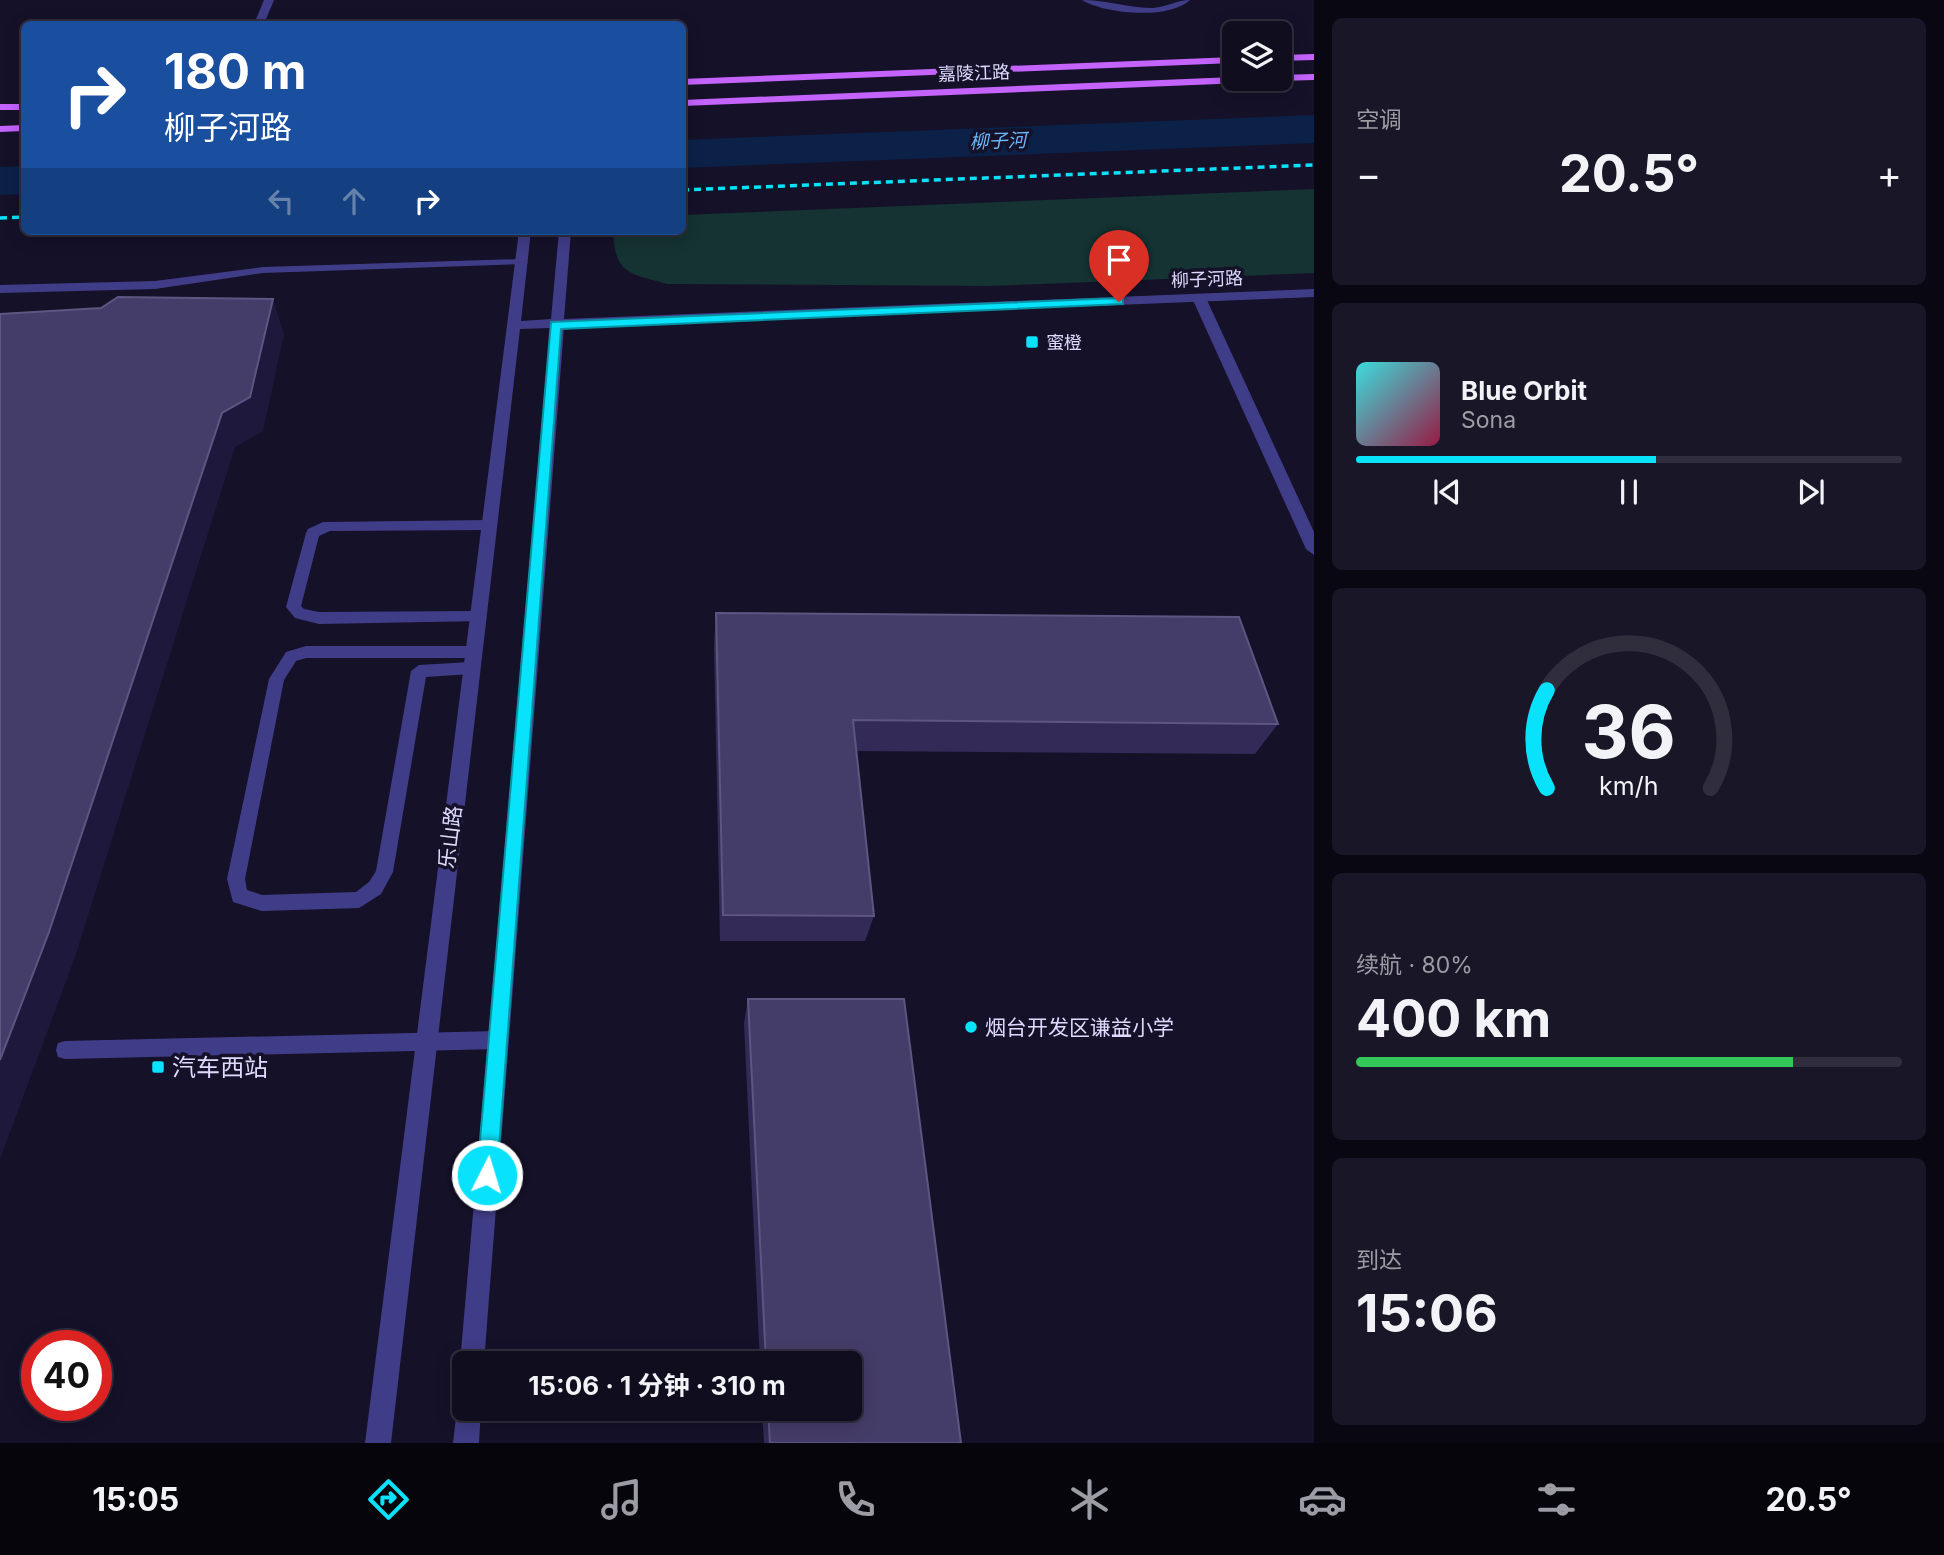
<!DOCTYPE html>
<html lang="zh">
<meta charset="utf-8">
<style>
:root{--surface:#100d1f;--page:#191628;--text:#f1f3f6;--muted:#9c9ca4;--line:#302d3d;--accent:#09e2fb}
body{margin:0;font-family:Inter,"Noto Sans SC",sans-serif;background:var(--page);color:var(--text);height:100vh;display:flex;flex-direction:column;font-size:26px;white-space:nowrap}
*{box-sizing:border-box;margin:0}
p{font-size:23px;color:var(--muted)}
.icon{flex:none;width:38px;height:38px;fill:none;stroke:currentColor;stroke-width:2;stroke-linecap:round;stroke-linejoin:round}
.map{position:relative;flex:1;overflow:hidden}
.side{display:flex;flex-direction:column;gap:18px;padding:18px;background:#090711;width:630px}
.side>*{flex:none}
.hud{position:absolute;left:21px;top:21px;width:665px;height:214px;border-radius:10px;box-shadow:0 4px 18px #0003,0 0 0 2px var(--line);background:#1a4fa0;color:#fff;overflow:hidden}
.fabs{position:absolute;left:1222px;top:21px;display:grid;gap:14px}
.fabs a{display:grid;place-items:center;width:70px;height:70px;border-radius:10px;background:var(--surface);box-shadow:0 4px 18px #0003,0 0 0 2px var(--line);font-size:35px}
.speed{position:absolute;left:21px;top:1330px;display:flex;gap:14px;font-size:35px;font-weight:700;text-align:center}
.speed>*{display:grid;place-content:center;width:91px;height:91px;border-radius:50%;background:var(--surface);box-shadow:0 4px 18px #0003,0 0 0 2px var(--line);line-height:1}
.speed .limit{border:10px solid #d22;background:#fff;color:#111}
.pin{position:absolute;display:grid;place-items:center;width:60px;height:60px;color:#fff;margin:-72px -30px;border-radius:50% 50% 50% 0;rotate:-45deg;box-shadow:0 0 7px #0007}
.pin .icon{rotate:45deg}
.me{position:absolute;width:77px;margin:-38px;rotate:5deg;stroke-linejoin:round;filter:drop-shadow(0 0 5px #0008)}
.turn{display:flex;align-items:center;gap:24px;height:147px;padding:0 28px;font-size:32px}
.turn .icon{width:91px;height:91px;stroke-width:2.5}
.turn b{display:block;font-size:49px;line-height:60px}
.lanes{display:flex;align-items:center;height:66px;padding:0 28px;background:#0003;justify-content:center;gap:35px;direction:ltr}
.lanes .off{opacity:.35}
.big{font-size:52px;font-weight:700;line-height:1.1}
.side .tile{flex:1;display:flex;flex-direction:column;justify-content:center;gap:10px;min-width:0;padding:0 24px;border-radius:10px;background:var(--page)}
.side .dial{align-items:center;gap:0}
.dial svg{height:182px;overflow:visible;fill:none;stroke:var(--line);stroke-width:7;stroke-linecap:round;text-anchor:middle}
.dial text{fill:var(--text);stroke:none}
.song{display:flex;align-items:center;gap:21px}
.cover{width:84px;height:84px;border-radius:10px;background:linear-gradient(135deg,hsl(180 70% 55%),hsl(340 70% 35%))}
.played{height:7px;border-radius:4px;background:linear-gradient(90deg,var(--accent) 55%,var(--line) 55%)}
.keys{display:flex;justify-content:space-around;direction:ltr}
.heat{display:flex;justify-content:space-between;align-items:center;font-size:38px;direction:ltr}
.charge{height:10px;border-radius:5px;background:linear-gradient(90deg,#34c759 80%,var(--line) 0)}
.trip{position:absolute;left:452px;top:1351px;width:410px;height:70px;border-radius:10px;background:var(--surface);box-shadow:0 4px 18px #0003,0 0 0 2px var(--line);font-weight:700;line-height:70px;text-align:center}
.tabs{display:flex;height:112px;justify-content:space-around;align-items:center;background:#06050c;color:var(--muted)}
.tabs .icon{width:49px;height:49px}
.tabs .selected{color:var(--accent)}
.tabs b{font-size:32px;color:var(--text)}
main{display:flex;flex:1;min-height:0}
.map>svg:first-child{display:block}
.green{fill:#143332}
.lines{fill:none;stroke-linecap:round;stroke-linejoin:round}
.river{fill:#0c2148;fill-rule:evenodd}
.service{fill:#403d88;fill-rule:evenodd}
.minor{fill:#403d88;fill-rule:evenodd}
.tertiary{fill:#403d88;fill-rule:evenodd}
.primary{fill:#c463fd;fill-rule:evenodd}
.rail{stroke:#09e2fb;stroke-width:3.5;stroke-dasharray:7 5;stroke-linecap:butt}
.wall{fill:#332a57}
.shaded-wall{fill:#1f183d}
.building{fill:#453d69;stroke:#5d5680;stroke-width:2}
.route{fill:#09e2fb;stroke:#0693a3;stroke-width:2}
.poi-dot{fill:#09e2fb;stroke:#151129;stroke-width:2.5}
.labels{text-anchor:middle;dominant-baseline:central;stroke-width:7;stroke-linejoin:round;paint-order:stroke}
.far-street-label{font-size:18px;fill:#dedafe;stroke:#151129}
.far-poi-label{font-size:18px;fill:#dedafe;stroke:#151129;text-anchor:start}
.far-water-label{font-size:19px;font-style:italic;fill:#6ab8fd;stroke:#151129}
.street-label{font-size:21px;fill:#dedafe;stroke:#151129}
.poi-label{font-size:21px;fill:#dedafe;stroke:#151129;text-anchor:start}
.near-poi-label{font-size:24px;fill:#dedafe;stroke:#151129;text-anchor:start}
</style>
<main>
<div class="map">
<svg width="1314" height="1443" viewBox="0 0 1314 1443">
<rect width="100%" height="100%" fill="#151129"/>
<path class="green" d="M1314 189V273L991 286 667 284C629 273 615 275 613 231H682L683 215Z"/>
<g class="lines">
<g class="river">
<polygon points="1314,115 1314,143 682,168 682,140"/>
<polygon points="24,166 24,194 0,195 0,167"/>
</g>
<g class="service">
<path d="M1082 0C1106 0 1129 8 1153 8 1167 7 1177 0 1190 0 1169 20 1105 14 1082 0Z"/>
<polygon points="522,259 528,262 526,264 263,273 155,289 0,293 0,285 155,281 263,267"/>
<polygon points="489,520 496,525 489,530 330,531 319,536 301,606 304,609 319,612 477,611 484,617 482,621 319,624 295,618 286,607 306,533 308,529 323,522"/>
<polygon points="306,646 473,646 481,652 473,658 306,658 296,661 284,680 245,879 247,890 262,895 356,892 369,882 376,871 411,671 419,665 471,662 479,668 471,674 426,677 393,872 381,894 359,908 262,911 233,902 227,879 269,679 286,652"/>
<polygon points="498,1031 505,1034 507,1040 505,1046 498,1049 65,1059 58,1057 56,1050 58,1043 65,1041"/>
</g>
<polygon class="minor" points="1199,294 1206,298 1314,532 1314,555 1306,549 1192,298"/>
<g class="tertiary">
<polygon points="264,0 274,0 264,24 254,24"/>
<polygon points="519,231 531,231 521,321 551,319 559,231 571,231 564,319 1314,289 1314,297 564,327 484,1363 464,1363 464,1372 460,1363 550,328 520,329 391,1443 365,1443"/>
<polygon points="464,1399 464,1409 481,1409 479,1443 453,1443 457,1409"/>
</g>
<g class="primary">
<polygon points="1314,54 1314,60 1279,61 1279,55"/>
<polygon points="1234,57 1234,63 682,85 682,79"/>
<polygon points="1314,74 1314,80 1279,81 1274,79 1279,79 1279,75"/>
<polygon points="1234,77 1272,79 1267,82 682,106 682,100"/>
<rect x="0" y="104" width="24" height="6"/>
<polygon points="24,125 24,131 0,132 0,126"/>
</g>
<g class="rail">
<polyline points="682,190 1314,165"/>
<polyline points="0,218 24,217"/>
</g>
</g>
<g class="wall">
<polygon points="716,613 1278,724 1255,754 857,751 874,916 865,941 720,941 714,645"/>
<polygon points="748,999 961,1443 764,1443 762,1409 849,1409 849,1363 760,1363 744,1023"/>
</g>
<polygon class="shaded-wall" points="273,299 284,334 263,431 235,447 75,957 0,1159 0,1060 222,413"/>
<g class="building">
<polygon points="118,297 273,299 250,397 222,413 49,932 0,1060 0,314 101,308"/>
<polygon points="716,613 1239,617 1278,724 853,720 874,916 723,915"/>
<polygon points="748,999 904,999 961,1443 770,1443 768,1409 849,1409 849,1363 766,1363"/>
</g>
<polygon class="route" points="1119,298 1123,299 1123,304 561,329 497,1175 494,1182 487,1185 480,1182 477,1175 551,322"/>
<g class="poi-dot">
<rect x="1025" y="335" width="14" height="14" rx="3.5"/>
<circle cx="971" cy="1027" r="7"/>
<rect x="151" y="1060" width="14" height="14" rx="3.5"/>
</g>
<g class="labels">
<g class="far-street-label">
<text transform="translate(974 73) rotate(-2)">嘉陵江路</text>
<text transform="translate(1207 279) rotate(-2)">柳子河路</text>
</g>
<g class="far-poi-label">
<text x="1046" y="342">蜜橙</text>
</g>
<g class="far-water-label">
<text transform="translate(998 141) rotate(-2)">柳子河</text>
</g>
<g class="street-label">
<text transform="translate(450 837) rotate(-83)">乐山路</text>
</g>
<g class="poi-label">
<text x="985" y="1027">烟台开发区谦益小学</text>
</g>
<g class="near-poi-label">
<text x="172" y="1067">汽车西站</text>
</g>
</g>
</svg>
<div class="fabs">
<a><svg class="icon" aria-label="layers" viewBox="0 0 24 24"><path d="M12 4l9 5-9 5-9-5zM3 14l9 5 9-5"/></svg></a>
</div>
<div class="speed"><div class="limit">40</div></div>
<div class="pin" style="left:1119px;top:302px;background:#d93025"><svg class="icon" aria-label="arrive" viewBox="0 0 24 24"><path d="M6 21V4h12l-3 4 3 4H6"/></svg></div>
<svg class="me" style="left:487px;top:1175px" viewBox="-20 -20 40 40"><circle r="17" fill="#09e2fb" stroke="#fff" stroke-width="3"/><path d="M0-11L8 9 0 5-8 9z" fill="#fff"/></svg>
<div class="trip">15:06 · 1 分钟 · 310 m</div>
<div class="hud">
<div class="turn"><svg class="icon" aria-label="right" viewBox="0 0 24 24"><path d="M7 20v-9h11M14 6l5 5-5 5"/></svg><div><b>180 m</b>柳子河路</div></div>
<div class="lanes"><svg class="icon off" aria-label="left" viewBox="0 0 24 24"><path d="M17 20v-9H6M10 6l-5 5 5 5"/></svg><svg class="icon off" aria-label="ahead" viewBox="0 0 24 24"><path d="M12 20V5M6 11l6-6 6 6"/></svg><svg class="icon" aria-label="right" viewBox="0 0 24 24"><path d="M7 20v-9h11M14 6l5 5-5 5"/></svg></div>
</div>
</div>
<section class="side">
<div class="tile"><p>空调</p>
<div class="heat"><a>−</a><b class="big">20.5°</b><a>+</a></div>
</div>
<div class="tile">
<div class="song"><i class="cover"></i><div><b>Blue Orbit</b><p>Sona</p></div></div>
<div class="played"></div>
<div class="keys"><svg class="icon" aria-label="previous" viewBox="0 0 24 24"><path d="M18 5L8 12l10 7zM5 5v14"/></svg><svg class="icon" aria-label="pause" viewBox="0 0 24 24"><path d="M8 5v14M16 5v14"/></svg><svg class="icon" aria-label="next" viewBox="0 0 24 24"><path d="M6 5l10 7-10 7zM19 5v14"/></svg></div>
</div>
<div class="tile dial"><svg viewBox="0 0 100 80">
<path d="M14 69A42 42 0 1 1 86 69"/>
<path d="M14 69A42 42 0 0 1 14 26" stroke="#09e2fb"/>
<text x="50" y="56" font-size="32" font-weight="700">36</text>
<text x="50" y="72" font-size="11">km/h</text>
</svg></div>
<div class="tile"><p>续航 · 80%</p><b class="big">400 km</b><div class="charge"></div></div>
<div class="tile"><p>到达</p><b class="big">15:06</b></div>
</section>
</main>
<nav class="tabs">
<b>15:05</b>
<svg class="icon selected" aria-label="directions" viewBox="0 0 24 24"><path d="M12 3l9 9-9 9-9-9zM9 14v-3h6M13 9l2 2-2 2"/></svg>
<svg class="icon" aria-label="music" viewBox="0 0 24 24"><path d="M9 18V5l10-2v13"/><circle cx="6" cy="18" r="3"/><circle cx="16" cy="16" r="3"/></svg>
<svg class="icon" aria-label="phone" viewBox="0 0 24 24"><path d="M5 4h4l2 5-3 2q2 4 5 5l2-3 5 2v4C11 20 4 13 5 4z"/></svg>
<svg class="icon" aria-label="climate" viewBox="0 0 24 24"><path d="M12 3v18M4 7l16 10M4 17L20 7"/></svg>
<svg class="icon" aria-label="car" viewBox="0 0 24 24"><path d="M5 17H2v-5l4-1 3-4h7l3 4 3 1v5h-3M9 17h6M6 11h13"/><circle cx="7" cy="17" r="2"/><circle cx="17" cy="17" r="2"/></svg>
<svg class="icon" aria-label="filters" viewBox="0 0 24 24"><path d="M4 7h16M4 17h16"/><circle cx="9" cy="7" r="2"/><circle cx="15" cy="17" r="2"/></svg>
<b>20.5°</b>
</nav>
